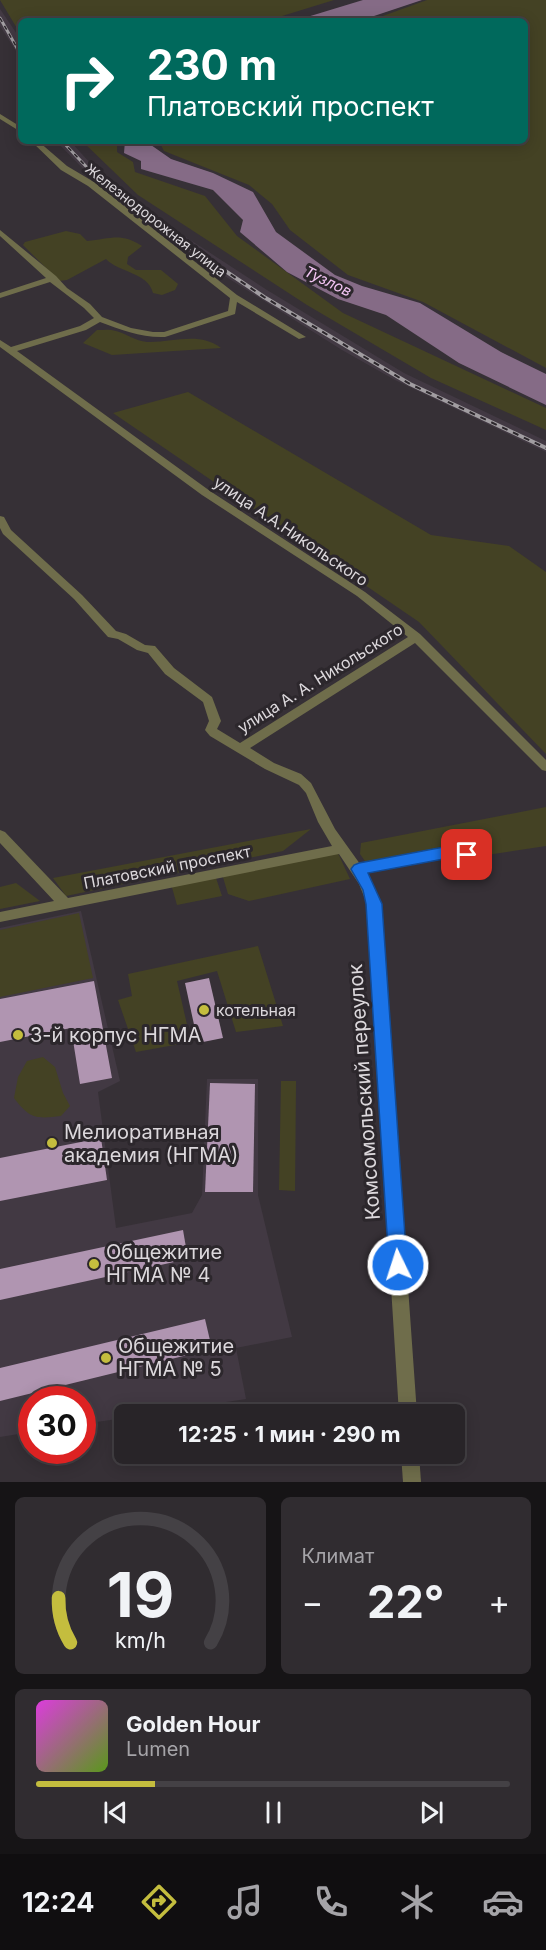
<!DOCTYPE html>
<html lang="ru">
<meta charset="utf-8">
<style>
:root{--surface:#282428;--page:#302c30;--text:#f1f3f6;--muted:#a5a4a8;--line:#444145;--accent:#c4bd3e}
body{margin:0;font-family:Inter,sans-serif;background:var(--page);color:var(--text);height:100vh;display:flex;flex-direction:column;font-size:22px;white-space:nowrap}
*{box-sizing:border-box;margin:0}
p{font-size:20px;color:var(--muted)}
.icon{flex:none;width:33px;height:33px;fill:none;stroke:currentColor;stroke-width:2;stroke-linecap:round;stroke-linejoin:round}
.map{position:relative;height:1482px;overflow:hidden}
.drawer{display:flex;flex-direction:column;gap:15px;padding:15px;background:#161416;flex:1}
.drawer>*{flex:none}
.top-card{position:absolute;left:18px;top:18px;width:510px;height:126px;border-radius:9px;box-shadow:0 3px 15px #0003,0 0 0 2px var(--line);background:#00695c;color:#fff;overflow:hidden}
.speed{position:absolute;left:18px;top:1386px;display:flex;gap:12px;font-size:30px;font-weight:700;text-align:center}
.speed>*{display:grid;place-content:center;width:78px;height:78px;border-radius:50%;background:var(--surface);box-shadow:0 3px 15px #0003,0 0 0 2px var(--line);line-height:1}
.speed .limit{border:9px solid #d22;background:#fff;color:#111}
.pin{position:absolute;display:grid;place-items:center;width:51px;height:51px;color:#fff;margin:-26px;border-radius:12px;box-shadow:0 3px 9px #0006}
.me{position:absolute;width:66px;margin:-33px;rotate:356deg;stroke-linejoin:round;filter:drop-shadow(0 0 4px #0008)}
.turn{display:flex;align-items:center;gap:21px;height:126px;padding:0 30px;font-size:27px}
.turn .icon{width:78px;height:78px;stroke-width:2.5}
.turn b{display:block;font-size:42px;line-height:51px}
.big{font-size:45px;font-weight:700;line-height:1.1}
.drawer .tile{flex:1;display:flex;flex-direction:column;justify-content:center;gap:9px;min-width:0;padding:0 21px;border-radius:9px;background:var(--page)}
.drawer .dial{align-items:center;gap:0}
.dial svg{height:156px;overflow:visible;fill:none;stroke:var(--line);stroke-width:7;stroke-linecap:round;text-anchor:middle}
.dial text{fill:var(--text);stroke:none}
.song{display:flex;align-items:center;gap:18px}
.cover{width:72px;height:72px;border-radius:9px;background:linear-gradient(135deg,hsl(300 70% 55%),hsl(90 70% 35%))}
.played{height:6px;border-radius:3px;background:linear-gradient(90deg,var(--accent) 25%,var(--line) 25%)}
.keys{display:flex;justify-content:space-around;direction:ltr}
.heat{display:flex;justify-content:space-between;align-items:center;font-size:33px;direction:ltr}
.drawer .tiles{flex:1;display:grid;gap:15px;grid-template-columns:1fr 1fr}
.tile:last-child{grid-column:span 2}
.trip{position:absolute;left:114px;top:1404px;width:351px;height:60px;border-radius:9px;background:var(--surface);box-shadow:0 3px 15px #0003,0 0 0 2px var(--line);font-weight:700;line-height:60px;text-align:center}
.tabs{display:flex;height:96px;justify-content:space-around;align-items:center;background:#100e10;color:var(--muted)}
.tabs .icon{width:42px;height:42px}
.tabs .selected{color:var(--accent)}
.tabs b{font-size:27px;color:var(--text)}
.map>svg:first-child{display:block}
.built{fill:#423943}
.green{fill:#444224}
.water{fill:#856b86}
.building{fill:#b095b1}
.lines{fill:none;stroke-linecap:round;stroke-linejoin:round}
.street{fill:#6f6d4b;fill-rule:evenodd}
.rail-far1-casing{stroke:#a19da1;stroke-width:3}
.rail-casing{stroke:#a19da1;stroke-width:4}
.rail-far1{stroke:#2c272c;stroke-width:1.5;stroke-dasharray:4.5;stroke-linecap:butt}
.rail{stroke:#2c272c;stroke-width:2;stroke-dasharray:6;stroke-linecap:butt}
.route{fill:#1a73e8;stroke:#114b97;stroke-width:1.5}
.poi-dot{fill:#c4bd3e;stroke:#2c272c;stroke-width:2}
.labels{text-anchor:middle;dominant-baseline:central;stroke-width:6;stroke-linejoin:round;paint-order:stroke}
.far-street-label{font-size:14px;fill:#dcd8dc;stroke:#2c272c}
.far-water-label{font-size:15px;font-style:italic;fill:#f3c5f4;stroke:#2c272c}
.street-label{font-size:16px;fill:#dcd8dc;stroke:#2c272c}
.poi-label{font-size:16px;fill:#dcd8dc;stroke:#2c272c;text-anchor:start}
.near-poi-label{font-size:20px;fill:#dcd8dc;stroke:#2c272c;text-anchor:start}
.near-street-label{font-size:20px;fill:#dcd8dc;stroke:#2c272c}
</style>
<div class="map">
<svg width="546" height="1482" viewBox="0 0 546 1482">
<rect width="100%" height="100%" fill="#363036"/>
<g class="built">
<polygon points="0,9 21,40 21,70 16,51 0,26"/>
<polygon points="56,141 70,141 103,177 126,198 267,290 404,373 546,441 546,452 395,380 342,350 220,273 166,237 101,187"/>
<polygon points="81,911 120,1081 98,1092 116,1228 192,1213 202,1195 207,1079 258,1079 258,1195 292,1337 236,1348 246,1399 147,1414 124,1414 124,1418 83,1424 82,1400 32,1400 31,1432 0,1437 0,928"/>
</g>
<g class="green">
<polygon points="0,0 334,0 266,21 21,21 21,35"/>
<polygon points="427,0 546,0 546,368 423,302 348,275 290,230 272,204 249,185 164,151 159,141 525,141 525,21 369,21"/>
<polygon points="82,141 117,141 117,152 133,162 135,172 205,196 237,236 343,313 546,408 546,430 431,378 307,305 138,195"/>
<path d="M66 231 80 234 87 241C110 239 121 232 142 246L128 257 127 264 136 270H161L178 284 175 290 162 295 153 293C148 272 119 273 106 259L67 280 59 281 23 245 25 242Z"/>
<path d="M97 330C103 330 110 329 116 331 127 334 135 341 147 342 172 343 199 331 221 348L112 355 83 343Z"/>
<polygon points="188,392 431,535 509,546 546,572 546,754 419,622 113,413"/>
<polygon points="546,807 546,846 487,855 449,847 367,864 360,854 361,843"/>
<polygon points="311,829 283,851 66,896 53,878"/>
<polygon points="337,851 350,879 249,901 228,894 222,874"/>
<polygon points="215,875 222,896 177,905 171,884"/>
<polygon points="16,883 40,901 0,909 0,887"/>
<polygon points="79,913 93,978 0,997 0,930"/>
<polygon points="258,946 283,1026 236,1032 217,971 177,981 191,1042 136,1052 118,1000 132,996 128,974"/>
<path d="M43 1057 55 1067 63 1093 70 1106 61 1116C36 1119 30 1119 14 1098L18 1077 27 1061Z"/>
<polygon points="281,1081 296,1081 295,1191 279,1190"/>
</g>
<g class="water">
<polygon points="363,0 422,0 359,21 294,21"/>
<polygon points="125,141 150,141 151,145 171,159 213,173 253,192 276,232 335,275 362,286 420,303 501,352 546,374 546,405 459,363 386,315 338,299 287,272 240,232 243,220 213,190 141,169 141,161 124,153"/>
</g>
<g class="building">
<polygon points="209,978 223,1038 198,1043 185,983"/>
<polygon points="94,981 112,1078 80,1084 71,1028 0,1042 0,999"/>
<polygon points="210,1083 255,1084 253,1192 205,1192"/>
<polygon points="101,1138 107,1180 0,1201 0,1158"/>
<polygon points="183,1230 188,1259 0,1300 0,1269"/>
<polygon points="205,1319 212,1349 0,1401 0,1368"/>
</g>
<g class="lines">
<g class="street">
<polygon points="0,114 21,127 21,132 0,119"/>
<path d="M31 141H38L67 166 94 182 237 295 306 337 299 339 237 302 235 314 165 337C142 338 121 330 100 322L86 330 17 351 210 491 365 592 420 634 546 760V771L542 770 415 643 250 748 274 763 301 774 311 783 335 829 360 864 449 847 484 852 489 853 490 857 489 861 484 862 449 857 366 873 381 904 417 1414H399L367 904 359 884 339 854 0 922V912L54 901 0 843V830L5 832 68 898 332 846 318 822 306 793 299 785 265 769 210 736 205 730 209 721 203 702 165 674 148 653 137 650 118 639 108 637 74 599 3 534 0 528V516L4 517 11 530 82 595 116 631 126 634 145 645 155 646 174 668 212 697 221 721 217 729 240 743 408 637 357 596 202 495 0 347V340L11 347 80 326 94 318 84 308 50 282 0 298V293L46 278 0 236V230L56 276 67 288 90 304 102 317 131 328 153 332H164L228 311 230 298 88 186 61 170Z"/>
<polygon points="401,1454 419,1454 421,1482 403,1482"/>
</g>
<g class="rail-far1-casing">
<g id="rail-far1">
<polyline points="0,18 21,55"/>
<polyline points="62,141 97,178"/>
</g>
</g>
<g class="rail-casing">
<polyline id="rail" points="95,176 123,202 264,297 410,384 546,448"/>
</g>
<use href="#rail-far1" class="rail-far1"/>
<use href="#rail" class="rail"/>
</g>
<polygon class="route" points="449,846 472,851 474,855 472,859 467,860 449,858 368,873 382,904 407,1265 405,1271 398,1274 391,1271 389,1265 366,904 363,890 351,869 354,865 359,863"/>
<g class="poi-dot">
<circle cx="204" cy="1010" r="6"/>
<circle cx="18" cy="1035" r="6"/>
<circle cx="52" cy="1143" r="6"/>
<circle cx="94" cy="1264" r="6"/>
<circle cx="106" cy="1358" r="6"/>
</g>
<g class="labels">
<g class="far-street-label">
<text transform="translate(156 220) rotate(38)">Железнодорожная улица</text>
</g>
<g class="far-water-label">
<text transform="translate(328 281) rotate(26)">Тузлов</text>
</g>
<g class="street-label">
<text transform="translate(291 531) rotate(34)">улица А.А.Никольского</text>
<text transform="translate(320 678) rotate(-32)">улица А. А. Никольского</text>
<text transform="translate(167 867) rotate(-11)">Платовский проспект</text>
</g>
<g class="poi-label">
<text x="216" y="1010">котельная</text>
</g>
<g class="near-poi-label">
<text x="30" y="1035">3-й корпус НГМА</text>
<text x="64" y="1132">Мелиоративная<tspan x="64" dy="23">академия (НГМА)</tspan></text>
<text x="106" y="1252">Общежитие<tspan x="106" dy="23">НГМА № 4</tspan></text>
<text x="118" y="1346">Общежитие<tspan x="118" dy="23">НГМА № 5</tspan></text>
</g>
<g class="near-street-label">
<text transform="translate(364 1092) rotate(-94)">Комсомольский переулок</text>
</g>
</g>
</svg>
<div class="speed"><div class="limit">30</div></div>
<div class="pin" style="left:467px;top:855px;background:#d93025"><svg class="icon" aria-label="arrive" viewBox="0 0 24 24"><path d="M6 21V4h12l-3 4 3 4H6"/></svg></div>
<svg class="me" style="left:398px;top:1265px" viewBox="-20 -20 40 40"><circle r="17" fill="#1a73e8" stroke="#fff" stroke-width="3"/><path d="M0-11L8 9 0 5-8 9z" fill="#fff"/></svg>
<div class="trip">12:25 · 1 мин · 290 m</div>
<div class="top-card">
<div class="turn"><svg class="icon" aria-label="right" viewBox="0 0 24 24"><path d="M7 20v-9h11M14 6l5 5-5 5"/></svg><div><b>230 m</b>Платовский проспект</div></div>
</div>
</div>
<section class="drawer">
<div class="tiles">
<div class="tile dial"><svg viewBox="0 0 100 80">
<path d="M14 69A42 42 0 1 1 86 69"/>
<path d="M14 69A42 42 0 0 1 8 46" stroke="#c4bd3e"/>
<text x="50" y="56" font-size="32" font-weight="700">19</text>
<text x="50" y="72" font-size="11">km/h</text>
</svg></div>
<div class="tile"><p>Климат</p>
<div class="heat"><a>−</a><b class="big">22°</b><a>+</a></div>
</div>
<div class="tile">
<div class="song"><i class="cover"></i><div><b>Golden Hour</b><p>Lumen</p></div></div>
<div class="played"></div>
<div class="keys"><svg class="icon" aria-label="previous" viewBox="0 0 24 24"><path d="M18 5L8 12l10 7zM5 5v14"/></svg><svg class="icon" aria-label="pause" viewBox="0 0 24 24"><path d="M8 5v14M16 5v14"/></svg><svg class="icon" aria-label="next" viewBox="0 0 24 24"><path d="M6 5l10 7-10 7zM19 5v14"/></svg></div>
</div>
</div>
</section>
<nav class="tabs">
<b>12:24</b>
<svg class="icon selected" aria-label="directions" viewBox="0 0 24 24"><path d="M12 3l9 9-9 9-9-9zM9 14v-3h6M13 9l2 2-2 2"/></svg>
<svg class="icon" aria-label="music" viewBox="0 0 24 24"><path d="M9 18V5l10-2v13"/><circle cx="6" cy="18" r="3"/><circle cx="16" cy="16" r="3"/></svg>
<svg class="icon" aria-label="phone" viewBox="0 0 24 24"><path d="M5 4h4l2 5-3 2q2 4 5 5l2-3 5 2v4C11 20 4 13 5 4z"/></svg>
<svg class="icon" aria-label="climate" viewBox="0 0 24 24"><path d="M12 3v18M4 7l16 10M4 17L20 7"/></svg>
<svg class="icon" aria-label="car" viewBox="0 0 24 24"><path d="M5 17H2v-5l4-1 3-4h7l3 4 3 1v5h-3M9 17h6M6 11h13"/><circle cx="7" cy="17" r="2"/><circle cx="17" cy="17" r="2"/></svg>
</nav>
